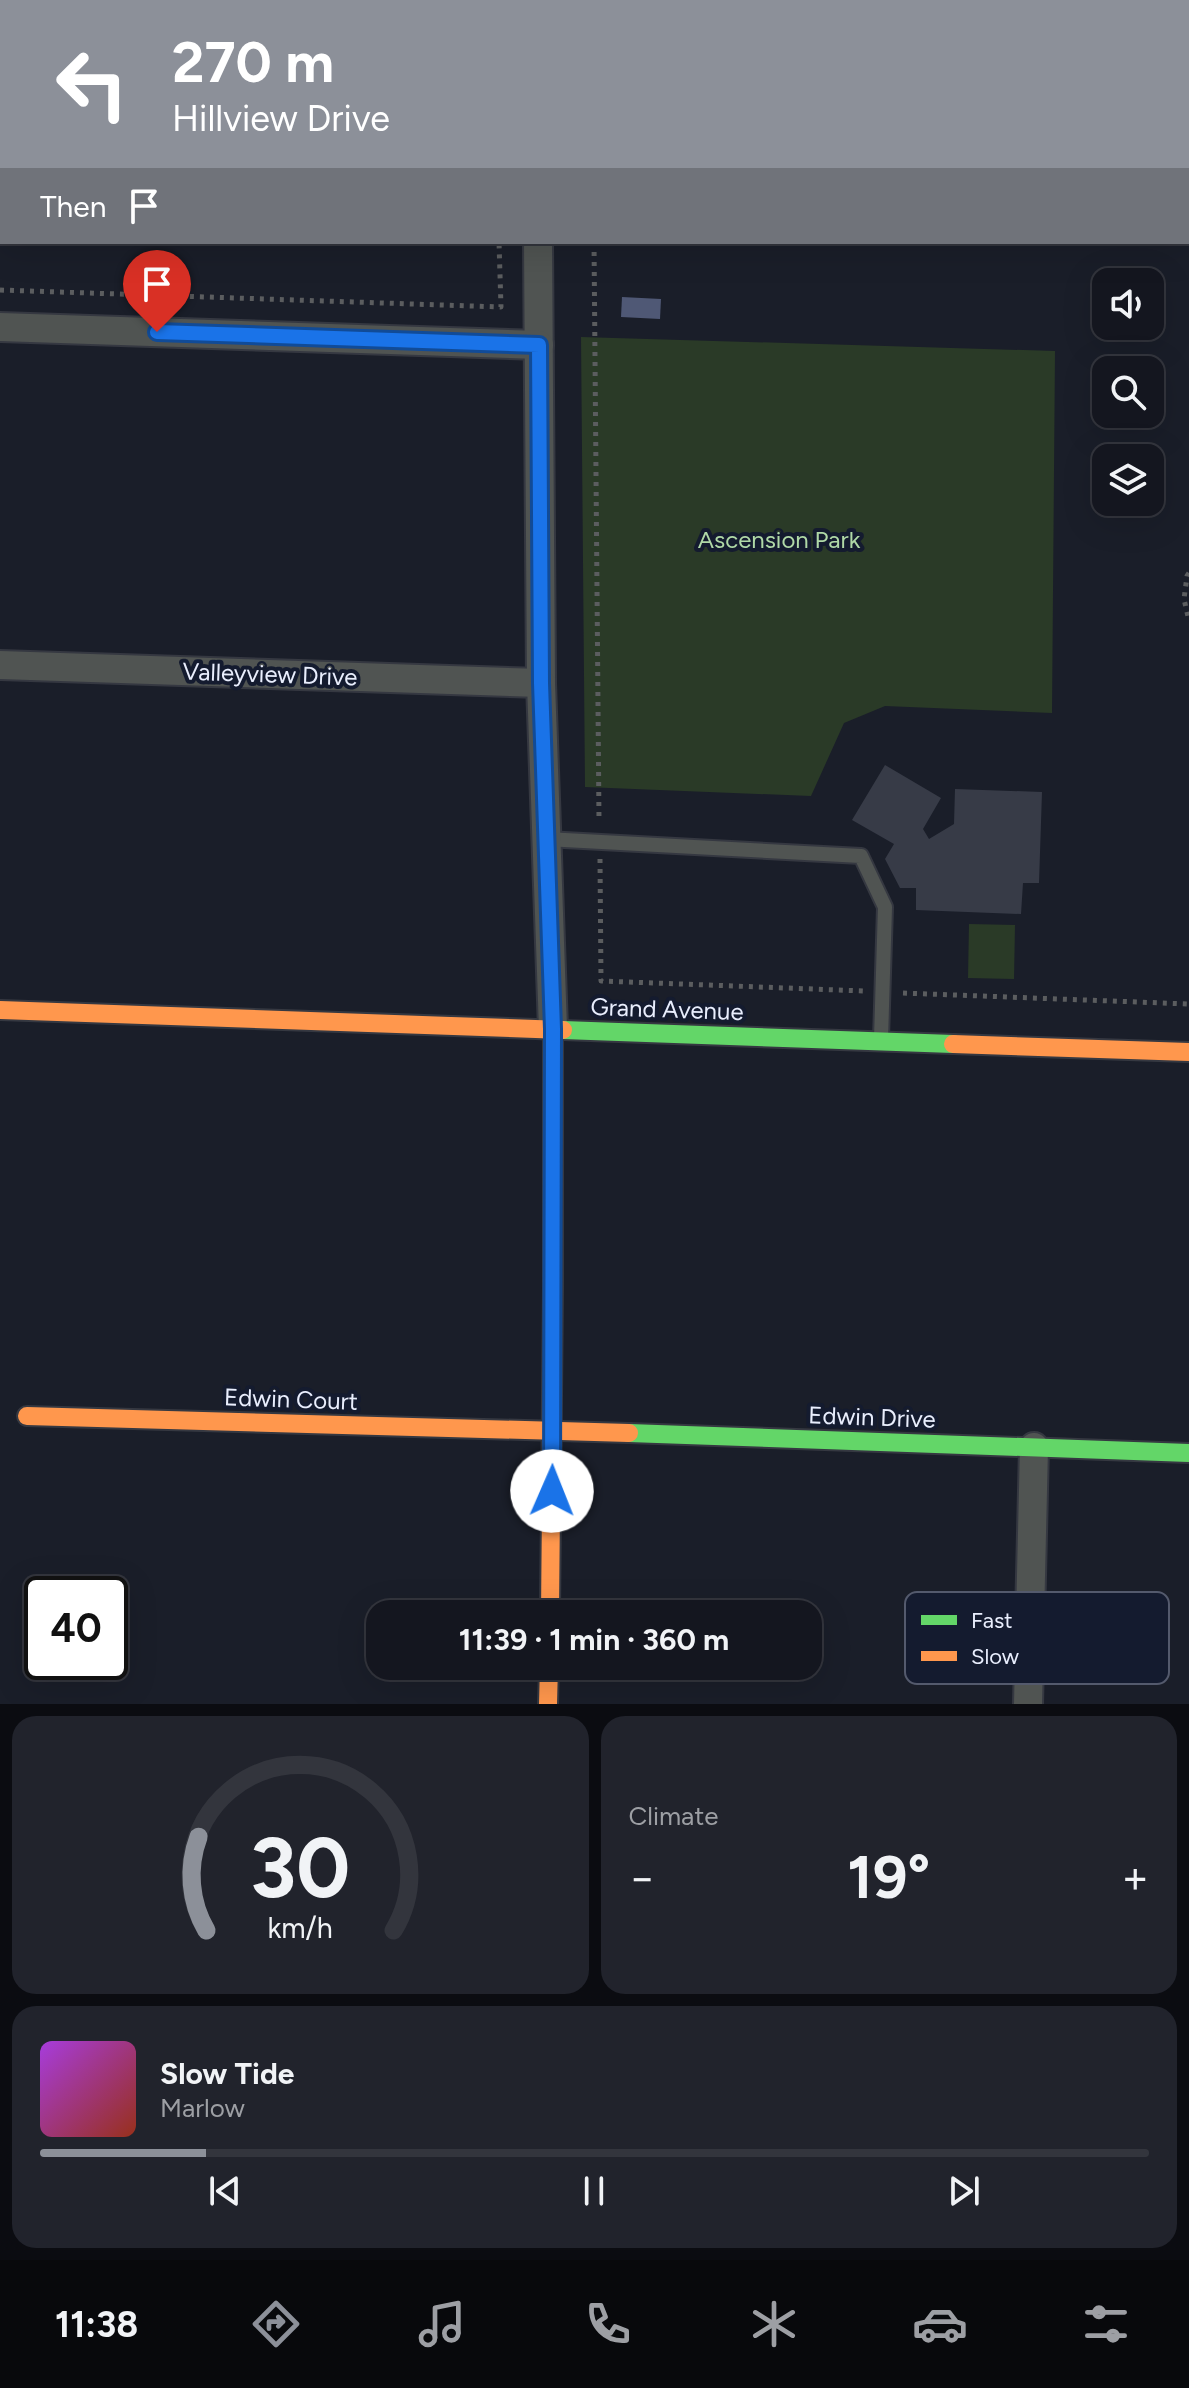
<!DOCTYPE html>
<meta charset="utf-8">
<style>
:root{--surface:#14161f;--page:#21232c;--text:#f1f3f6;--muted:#9d9fa4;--line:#33353d;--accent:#8c9099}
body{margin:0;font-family:Figtree,sans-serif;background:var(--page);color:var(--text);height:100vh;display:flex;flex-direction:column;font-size:30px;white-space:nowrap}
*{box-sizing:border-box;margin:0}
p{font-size:26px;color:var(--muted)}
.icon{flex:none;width:44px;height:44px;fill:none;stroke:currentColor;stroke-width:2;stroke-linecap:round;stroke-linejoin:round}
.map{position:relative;height:1704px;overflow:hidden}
.panel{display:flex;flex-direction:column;gap:12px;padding:12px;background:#0b0c11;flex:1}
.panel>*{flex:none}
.top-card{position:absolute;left:0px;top:0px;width:1190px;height:244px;box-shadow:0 8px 32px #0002,0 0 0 2px var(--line);background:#8c9099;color:#fff;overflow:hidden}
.fabs{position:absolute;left:1092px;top:268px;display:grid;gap:16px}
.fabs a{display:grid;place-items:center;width:72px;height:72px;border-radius:16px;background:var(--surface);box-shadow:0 8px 32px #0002,0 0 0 2px var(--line);font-size:40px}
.speed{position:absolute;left:24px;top:1576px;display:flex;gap:16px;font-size:40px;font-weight:700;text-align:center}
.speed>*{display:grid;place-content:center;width:104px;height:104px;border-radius:50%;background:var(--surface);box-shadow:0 8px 32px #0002,0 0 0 2px var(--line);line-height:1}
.speed .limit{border:4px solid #111;border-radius:12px;background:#fff;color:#111}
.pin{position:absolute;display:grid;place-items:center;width:68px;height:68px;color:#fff;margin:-82px -34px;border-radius:50% 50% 50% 0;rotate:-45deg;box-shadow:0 0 8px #0007}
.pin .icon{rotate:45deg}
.me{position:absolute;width:88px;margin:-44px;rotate:1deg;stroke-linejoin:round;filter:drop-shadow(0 0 6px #0008)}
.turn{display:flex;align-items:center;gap:28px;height:168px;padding:0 40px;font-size:36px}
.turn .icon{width:104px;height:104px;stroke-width:2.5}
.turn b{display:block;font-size:56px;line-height:68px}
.then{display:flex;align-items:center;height:76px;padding:0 40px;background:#0003;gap:16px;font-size:30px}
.big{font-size:60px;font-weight:700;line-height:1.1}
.panel .card{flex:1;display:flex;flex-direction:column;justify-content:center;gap:12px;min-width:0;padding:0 28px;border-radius:24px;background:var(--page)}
.panel .dial{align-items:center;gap:0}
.dial svg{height:208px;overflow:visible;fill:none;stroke:var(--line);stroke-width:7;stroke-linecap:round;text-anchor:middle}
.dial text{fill:var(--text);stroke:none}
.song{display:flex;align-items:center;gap:24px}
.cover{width:96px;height:96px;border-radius:12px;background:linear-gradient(135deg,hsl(280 70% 55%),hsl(10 70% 35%))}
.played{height:8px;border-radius:4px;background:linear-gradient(90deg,var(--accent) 15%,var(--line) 15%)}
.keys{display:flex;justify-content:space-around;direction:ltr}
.heat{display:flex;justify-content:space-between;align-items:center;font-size:44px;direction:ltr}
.panel .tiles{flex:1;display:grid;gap:12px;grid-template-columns:1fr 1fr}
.card:last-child{grid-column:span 2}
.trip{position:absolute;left:366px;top:1600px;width:456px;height:80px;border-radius:24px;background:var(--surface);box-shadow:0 8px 32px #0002,0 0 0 2px var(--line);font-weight:700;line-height:80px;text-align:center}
.menu{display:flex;height:128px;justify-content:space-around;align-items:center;background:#08090c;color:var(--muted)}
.menu .icon{width:56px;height:56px}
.menu .selected{color:var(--accent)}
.menu b{font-size:36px;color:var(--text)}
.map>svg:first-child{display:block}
.built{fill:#192139}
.green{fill:#2a3a27}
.water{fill:#4f5875}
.building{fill:#373b47}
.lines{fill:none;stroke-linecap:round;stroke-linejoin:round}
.lane-casing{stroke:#353841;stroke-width:18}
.street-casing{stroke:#353841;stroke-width:32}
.fast-casing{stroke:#353841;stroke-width:22}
.slow-casing{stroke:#353841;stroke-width:22}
.path{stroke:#5b5d5f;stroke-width:5;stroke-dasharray:4 6;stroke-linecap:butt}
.lane{stroke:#505452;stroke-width:14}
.street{stroke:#505452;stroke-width:28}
.fast{stroke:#63d668;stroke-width:18}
.slow{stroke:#ff974d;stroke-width:18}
.route-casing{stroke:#114b97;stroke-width:20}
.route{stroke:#1a73e8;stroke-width:14}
.labels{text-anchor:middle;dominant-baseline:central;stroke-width:8;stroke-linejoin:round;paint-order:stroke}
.park-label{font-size:24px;fill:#b0d9a7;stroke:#141b2f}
.street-label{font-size:24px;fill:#e9eefd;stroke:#141b2f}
.key{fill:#141b2f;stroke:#545a6d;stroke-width:2}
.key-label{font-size:22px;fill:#e9eefd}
</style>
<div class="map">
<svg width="1189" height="1704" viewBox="0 0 1189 1704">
<rect width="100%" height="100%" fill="#1a1e29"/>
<polygon class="built" points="0,0 358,0 358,2 2,2 2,154 0,154"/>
<g class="green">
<polygon points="581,337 1055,351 1052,713 885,706 844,723 811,796 585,787"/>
<polygon points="969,924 1015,925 1014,979 968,978"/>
</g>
<polygon class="water" points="622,297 661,299 660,319 621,317"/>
<polygon class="building" points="885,765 941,798 923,829 929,839 954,824 955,789 1042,792 1039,883 1023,883 1021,914 916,910 916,888 900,888 885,859 894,844 852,820"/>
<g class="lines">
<g class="lane-casing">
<polyline id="lane" points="546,839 861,856 885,907 881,1039"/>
</g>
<g class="street-casing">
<g id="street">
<polyline points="537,0 537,2"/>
<polyline points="1188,161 1189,161"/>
<polyline points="538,242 541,683 553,1029"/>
<polyline points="0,327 539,345"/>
<polyline points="0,665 541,683"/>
<polyline points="1028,1704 1034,1447"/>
</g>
</g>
<g class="fast-casing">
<g id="fast">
<polyline points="553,1029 553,1287"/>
<polyline points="563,1030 953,1044"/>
<polyline points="629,1433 1189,1453"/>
</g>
</g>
<g class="slow-casing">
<g id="slow">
<polyline points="0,1010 563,1030"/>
<polyline points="953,1044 1189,1052"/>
<polyline points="27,1416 629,1433"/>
<polyline points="550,1614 553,1287"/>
<polyline points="548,1704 549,1666"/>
</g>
</g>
<g class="path">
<polyline points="579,0 579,2"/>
<polyline points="499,2 499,0"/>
<polyline points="1188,125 1189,125"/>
<polyline points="1188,194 1189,194"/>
<polyline points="594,242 599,821"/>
<polyline points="0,290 501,307 499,242"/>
<polyline points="1189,573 1187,576 1184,599 1189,621"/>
<polyline points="600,859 601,981 865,991"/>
<polyline points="903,993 1189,1004"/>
</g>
<use href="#lane" class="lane"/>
<use href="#street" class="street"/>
<use href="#fast" class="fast"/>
<use href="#slow" class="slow"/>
</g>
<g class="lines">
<g class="route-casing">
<polyline id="route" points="157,332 539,345 541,683 553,1029 552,1491"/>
</g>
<use href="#route" class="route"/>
</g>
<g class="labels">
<g class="park-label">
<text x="779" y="539">Ascension Park</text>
</g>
<g class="street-label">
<text transform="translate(270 674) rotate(2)">Valleyview Drive</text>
<text transform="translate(667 1009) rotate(2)">Grand Avenue</text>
<text transform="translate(291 1399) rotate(2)">Edwin Court</text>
<text transform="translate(872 1417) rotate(2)">Edwin Drive</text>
</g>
</g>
<rect x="905" y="1592" width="264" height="92" rx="12" class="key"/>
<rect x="921" y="1615" width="36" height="10" fill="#63d668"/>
<rect x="921" y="1651" width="36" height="10" fill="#ff974d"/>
<g class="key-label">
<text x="971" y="1628">Fast</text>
<text x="971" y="1664">Slow</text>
</g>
</svg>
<div class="fabs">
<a><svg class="icon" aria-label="sound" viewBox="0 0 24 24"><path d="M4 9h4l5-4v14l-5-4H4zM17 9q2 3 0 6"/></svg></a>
<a><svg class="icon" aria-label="search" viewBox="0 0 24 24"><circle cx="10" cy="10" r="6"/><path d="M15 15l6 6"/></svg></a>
<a><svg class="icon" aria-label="layers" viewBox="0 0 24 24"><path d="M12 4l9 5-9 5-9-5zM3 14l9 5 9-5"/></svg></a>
</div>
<div class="speed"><div class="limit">40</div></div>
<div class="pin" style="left:157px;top:332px;background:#d93025"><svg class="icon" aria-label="arrive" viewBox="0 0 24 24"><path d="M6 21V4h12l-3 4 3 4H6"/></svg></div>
<svg class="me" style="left:552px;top:1491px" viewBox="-20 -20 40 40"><circle r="19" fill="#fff"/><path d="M0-13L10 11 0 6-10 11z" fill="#1a73e8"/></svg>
<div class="trip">11:39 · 1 min · 360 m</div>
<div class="top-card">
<div class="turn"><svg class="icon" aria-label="left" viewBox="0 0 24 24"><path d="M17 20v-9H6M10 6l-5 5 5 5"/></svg><div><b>270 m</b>Hillview Drive</div></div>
<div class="then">Then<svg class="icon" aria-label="arrive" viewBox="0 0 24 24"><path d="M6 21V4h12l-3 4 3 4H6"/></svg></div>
</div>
</div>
<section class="panel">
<div class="tiles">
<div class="card dial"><svg viewBox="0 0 100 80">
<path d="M14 69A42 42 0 1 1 86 69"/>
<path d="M14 69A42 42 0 0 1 11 33" stroke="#8c9099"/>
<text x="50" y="56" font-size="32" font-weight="700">30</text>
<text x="50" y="72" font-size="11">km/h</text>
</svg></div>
<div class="card"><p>Climate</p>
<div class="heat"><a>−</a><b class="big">19°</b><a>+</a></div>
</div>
<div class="card">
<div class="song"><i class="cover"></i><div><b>Slow Tide</b><p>Marlow</p></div></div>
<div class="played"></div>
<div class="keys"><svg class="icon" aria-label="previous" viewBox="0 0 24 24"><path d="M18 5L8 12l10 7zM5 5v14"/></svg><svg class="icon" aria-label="pause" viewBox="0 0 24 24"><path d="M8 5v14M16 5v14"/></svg><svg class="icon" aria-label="next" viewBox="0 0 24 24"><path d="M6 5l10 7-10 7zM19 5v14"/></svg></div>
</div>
</div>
</section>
<nav class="menu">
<b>11:38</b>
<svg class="icon selected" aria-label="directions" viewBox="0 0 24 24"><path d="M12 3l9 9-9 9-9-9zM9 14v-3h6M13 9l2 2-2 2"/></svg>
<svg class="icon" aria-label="music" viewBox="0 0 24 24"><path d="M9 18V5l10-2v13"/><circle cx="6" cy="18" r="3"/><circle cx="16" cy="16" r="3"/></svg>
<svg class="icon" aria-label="phone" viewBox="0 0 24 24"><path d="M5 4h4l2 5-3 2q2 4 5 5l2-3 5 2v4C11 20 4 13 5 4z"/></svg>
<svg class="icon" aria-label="climate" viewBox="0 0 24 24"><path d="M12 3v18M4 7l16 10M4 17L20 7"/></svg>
<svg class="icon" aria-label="car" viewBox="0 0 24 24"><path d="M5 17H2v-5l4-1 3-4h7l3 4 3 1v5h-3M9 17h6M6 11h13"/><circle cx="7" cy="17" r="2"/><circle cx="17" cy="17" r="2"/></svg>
<svg class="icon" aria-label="filters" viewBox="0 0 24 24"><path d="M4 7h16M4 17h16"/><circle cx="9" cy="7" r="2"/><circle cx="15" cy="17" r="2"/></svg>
</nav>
